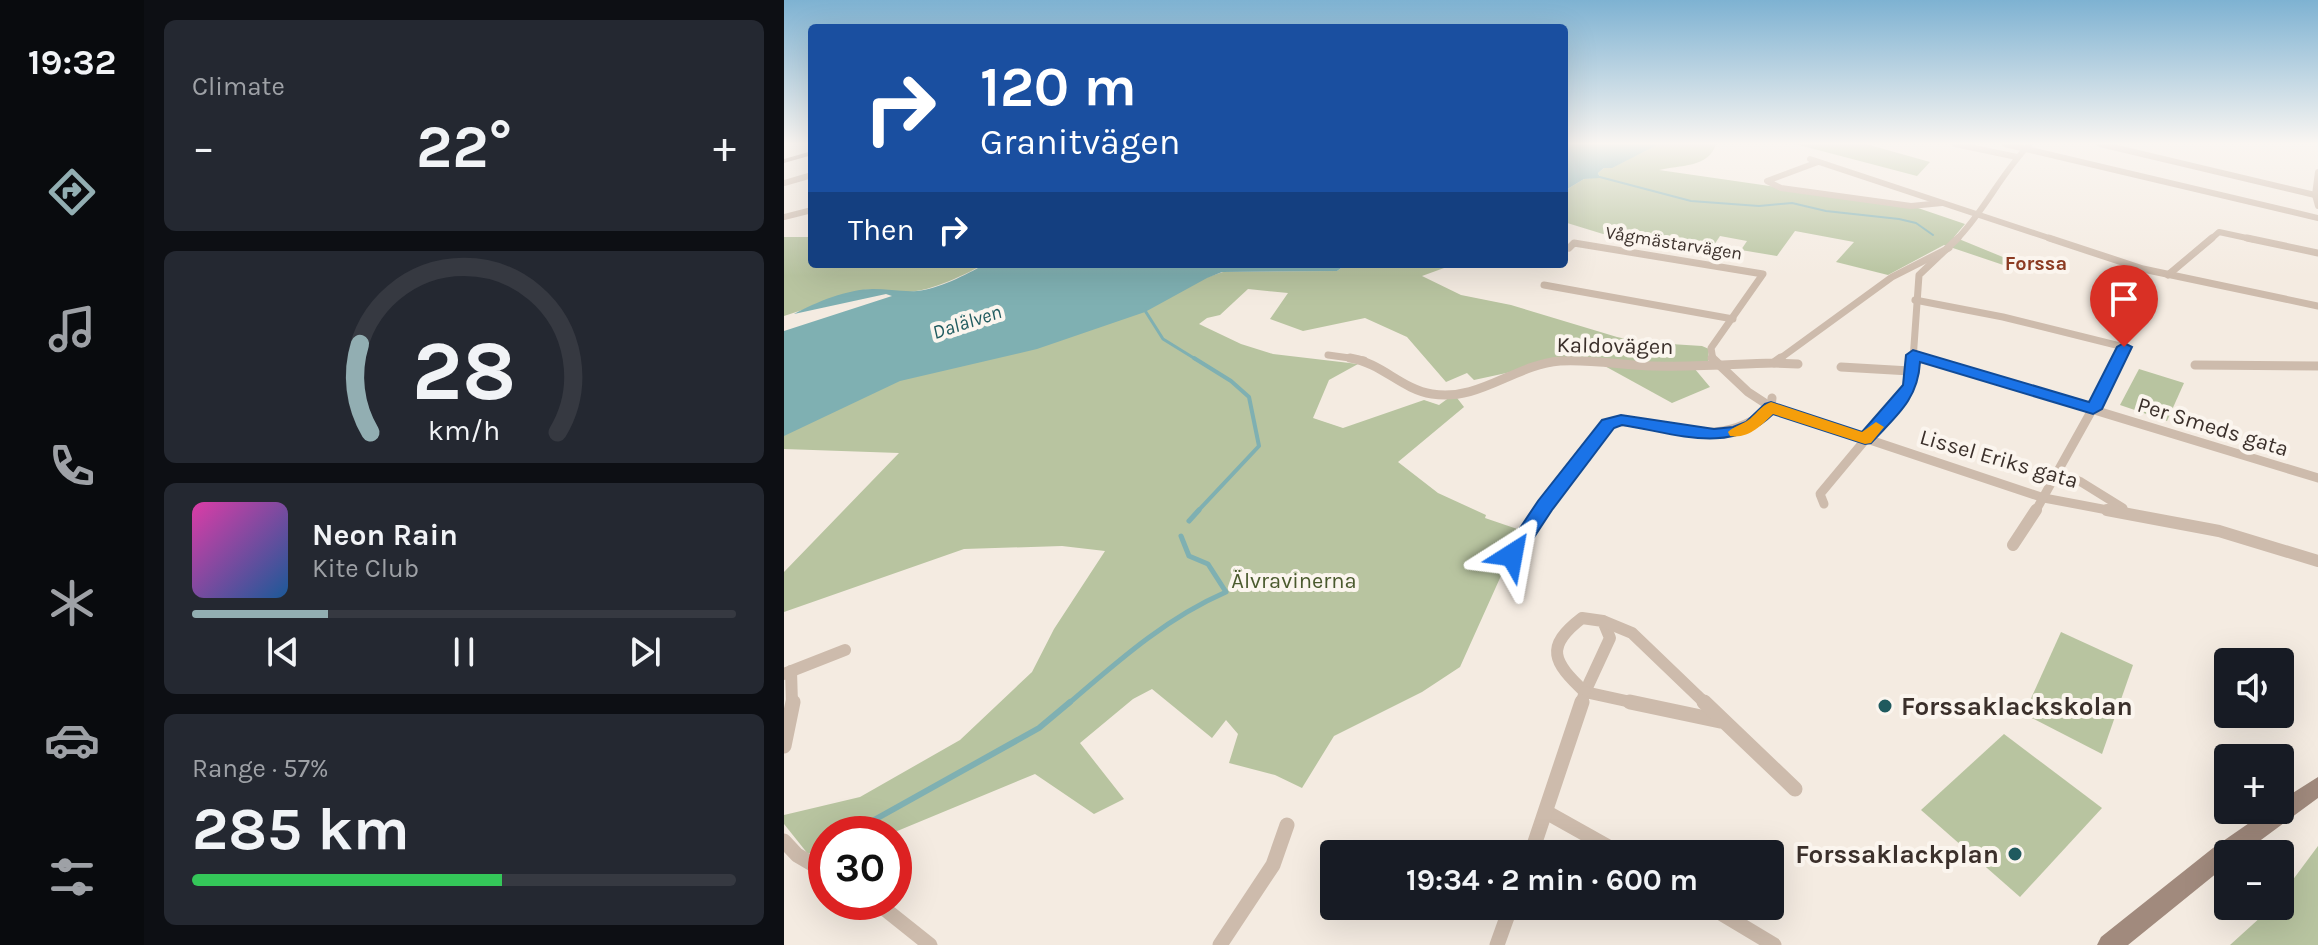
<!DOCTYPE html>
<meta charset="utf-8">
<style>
:root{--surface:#171b24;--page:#242831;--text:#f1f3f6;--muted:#9ea1a6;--line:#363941;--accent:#92aeb2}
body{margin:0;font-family:Karla,sans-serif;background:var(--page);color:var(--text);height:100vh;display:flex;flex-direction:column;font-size:30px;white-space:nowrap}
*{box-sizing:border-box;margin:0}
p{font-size:26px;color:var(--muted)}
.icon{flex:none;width:44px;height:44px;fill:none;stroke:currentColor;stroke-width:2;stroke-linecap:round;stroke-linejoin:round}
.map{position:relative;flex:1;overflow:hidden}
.details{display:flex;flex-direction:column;gap:20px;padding:20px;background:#0d0f14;width:640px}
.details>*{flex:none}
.guide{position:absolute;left:24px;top:24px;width:760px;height:244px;border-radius:8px;box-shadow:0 8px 32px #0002;background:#1a4fa0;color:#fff;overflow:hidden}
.buttons{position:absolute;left:1430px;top:648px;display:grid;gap:16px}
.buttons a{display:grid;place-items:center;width:80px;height:80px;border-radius:8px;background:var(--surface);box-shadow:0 8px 32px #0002;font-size:40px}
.speed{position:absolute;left:24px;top:816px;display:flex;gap:16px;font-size:40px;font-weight:700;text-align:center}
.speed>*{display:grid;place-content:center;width:104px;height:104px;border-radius:50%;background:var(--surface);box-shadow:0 8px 32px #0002;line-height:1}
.speed .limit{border:12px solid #d22;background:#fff;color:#111}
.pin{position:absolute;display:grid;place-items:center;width:68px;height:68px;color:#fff;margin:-82px -34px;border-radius:50% 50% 50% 0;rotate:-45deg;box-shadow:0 0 8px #0007}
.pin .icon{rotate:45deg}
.me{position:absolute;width:88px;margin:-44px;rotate:34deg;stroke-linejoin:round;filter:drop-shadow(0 0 6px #0008)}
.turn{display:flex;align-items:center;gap:28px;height:168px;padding:0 40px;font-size:36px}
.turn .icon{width:104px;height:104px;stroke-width:2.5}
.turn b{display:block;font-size:56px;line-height:68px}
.then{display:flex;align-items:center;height:76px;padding:0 40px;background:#0003;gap:16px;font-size:30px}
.big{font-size:60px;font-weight:700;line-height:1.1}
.details .tile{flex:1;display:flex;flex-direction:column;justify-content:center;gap:12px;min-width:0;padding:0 28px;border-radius:12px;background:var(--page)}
.details .dial{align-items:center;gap:0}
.dial svg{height:208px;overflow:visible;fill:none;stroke:var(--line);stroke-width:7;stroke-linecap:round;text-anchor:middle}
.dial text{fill:var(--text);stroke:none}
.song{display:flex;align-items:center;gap:24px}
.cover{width:96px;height:96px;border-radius:12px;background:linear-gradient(135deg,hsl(320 70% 55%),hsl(210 70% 35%))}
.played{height:8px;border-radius:4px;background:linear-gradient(90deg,var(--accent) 25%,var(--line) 25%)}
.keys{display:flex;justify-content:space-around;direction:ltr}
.heat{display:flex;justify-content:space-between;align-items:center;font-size:44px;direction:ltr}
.charge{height:12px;border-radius:6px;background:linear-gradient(90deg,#34c759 57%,var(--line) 0)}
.trip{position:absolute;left:536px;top:840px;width:464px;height:80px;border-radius:8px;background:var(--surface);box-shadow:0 8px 32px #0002;font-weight:700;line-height:80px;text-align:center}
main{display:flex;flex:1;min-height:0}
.dock{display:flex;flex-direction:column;width:144px;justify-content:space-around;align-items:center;background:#090b0e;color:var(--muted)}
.dock .icon{width:56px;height:56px}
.dock .active{color:var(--accent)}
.dock b{font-size:36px;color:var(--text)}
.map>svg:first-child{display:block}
.green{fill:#b8c4a0}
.water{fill:#7fb0b2}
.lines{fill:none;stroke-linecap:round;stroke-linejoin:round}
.stream-far4{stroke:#7fb0b2;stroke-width:2}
.stream-far3{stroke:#7fb0b2;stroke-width:3}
.stream-far2{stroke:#7fb0b2;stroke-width:4}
.stream-far1{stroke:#7fb0b2;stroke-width:5}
.stream{stroke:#7fb0b2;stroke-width:6}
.street-far4{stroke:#cdbbac;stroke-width:6}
.street-far3{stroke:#cdbbac;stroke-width:7}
.street-far2{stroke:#cdbbac;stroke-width:9}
.street-far1{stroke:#cdbbac;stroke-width:12}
.street{stroke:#cdbbac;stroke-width:15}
.secondary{fill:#a18a7d;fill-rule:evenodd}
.route{fill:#1a73e8;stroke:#114b97;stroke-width:2}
.slow{fill:#f59e0b}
.poi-dot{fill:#1f5a5e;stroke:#fbf5ee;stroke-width:3}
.labels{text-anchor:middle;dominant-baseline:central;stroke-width:8;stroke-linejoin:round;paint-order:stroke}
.far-street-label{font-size:18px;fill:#3b302b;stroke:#fbf5ee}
.far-neighbourhood-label{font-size:20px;font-weight:bold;fill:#8c3b22;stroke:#fbf5ee}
.far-water-label{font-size:20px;font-style:italic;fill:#1f5a5e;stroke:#fbf5ee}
.street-label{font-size:22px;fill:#3b302b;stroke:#fbf5ee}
.park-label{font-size:22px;fill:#4a5a2e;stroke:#fbf5ee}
.near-poi-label{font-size:26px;font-weight:bold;fill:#3b302b;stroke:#fbf5ee;text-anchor:start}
</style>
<main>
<nav class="dock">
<b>19:32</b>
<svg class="icon active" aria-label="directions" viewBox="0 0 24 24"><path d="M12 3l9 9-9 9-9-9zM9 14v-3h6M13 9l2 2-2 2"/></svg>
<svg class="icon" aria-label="music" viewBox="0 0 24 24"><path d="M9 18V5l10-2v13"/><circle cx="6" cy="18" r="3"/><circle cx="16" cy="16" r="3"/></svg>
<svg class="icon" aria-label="phone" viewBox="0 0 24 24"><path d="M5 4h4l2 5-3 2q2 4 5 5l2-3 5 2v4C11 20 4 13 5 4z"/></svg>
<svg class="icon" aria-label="climate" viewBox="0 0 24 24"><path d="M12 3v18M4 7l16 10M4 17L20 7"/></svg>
<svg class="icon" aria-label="car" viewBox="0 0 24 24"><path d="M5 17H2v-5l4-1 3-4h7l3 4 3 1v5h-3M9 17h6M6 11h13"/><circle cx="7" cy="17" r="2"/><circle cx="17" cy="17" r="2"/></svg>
<svg class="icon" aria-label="filters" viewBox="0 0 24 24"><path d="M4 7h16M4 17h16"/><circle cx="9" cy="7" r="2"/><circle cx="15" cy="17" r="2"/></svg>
</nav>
<section class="details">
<div class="tile"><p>Climate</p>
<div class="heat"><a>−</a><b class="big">22°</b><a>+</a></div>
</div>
<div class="tile dial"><svg viewBox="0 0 100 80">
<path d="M14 69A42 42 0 1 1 86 69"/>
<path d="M14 69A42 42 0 0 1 10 35" stroke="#92aeb2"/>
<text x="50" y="56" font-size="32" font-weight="700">28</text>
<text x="50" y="72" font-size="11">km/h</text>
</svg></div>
<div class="tile">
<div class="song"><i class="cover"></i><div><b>Neon Rain</b><p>Kite Club</p></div></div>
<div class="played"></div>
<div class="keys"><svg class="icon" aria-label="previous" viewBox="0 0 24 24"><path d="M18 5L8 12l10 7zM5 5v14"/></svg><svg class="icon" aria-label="pause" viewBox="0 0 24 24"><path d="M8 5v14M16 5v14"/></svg><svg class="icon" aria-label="next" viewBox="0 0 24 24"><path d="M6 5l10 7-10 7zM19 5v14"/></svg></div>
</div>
<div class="tile"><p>Range · 57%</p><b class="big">285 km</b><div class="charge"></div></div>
</section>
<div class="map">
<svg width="1534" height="945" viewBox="0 0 1534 945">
<rect width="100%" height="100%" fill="#f4ebe1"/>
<g class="green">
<path d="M875 144H932C925 168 895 165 875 170L1131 207 1181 224 1170 237 1253 271 1246 274 1160 245 1104 275 1052 262 1070 242 1011 231 993 256 957 250 963 241 936 236 930 245 840 229 819 234 780 222V191L800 179 816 177 814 173 820 168Z"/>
<polygon points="1011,144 1082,144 1146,162 1133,176"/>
<path d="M0 237H28V264H201C171 279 140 296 104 292 95 291 89 289 79 290L0 316Z"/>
<polygon points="563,264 671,264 638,276 677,295 727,305 833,337 855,342 918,346 925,349 924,362 905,362 926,387 888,403 808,359 754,366 690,380 683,373 662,382 623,337 581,318 519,331 486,319 504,293 464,289 436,315 423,318 415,324 457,344 489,354 574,364 545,380 529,418 559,428 640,400 655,405 670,394 680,407 614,462 654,493 702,515 701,518 742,532 716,578 676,667 638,692 550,736 518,788 491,775 445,763 454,734 442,720 428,738 368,689 349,699 296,743 340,799 310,814 251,774 106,834 42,834 42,846 24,854 0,824 0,815 76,797 176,740 248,672 270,629 321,551 278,546 180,549 0,612 0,572 115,453 0,449 0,430 85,389 387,297 415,280 439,272 553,271"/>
<polygon points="1355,369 1400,383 1383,421 1336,405"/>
<polygon points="1277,632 1349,665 1318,754 1240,714"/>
<polygon points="1220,734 1318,808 1236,897 1137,810"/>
<polygon points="1534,846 1534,945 1446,945 1489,906 1496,906 1496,897"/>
</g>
<g class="water">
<polygon points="780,144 875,144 828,168 820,168 814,173 816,178 800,179 780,191"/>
<path d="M201 264H563L553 271 438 272 423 278 361 312 253 349 116 381 0 436V331L108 296 102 294 10 314C32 302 64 289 89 289 103 289 118 292 133 291 154 289 182 275 201 264Z"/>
</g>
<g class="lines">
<polyline class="stream-far4" points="812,176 907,201 975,206 1008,203 1042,211 1115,219 1132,223 1149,235"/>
<polyline class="stream-far3" points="360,309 379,339 413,360"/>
<polyline class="stream-far2" points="410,358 447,381 465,397 475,446 413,512"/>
<g class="stream-far1">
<polyline points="405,521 415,510"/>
<path d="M284 704C334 661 382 618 442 592L424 564 405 556 397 536"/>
</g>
<polyline class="stream" points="65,834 255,728 286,702"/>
<g class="street-far4">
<polyline points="1171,144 1233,157"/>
<polyline points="1221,144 1534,218"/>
<polyline points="1316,144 1531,195"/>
<polyline points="1026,159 1271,240"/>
<polyline points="1034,162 983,181 997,188 1127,206 1158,203"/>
<polyline points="1534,172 1531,195 1534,206"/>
<polyline points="0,183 28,175"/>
<polyline points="0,217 28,210"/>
<path d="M1172 240C1201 211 1217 173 1246 144"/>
<polyline points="1426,240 1435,232 1472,240"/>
</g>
<g class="street-far3">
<polyline points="1265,238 1359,269 1534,306"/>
<polyline points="1463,238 1534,253"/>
<polyline points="785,248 790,243 979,274 927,348 929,360"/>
<polyline points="1384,275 1428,238"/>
<polyline points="760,285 949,319"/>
<polyline points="1131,300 1219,317 1340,347 1336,360"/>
<polyline points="544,355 580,360"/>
<polyline points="1129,355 1146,360"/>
<polyline points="994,360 1108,277 1165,248"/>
<polyline points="1129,360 1135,275 1174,238"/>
</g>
<g class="street-far2">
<path d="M566 358C598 363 617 389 648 394 695 402 730 365 776 361 806 359 838 365 868 366 908 367 949 364 990 363L997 358"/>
<polyline points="1139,358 1534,478"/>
<polyline points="990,363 1014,364"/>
<polyline points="1411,365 1534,366"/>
<polyline points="1057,367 1126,371"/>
<polyline points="988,398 987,407 1260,498 1334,512"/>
<polyline points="1273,472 1297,482 1339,508"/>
<polyline points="1040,504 1036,494 1127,385 1129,358"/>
<path d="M757 512 824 424C840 419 852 423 868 426 912 435 952 439 987 407L964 392 928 358"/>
<polyline points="1251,512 1337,358"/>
</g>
<g class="street-far1">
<polyline points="1323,510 1435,531 1534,561"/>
<polyline points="1229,545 1252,510"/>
<polyline points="728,555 758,510"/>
<path d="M798 618 819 621 826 638 801 692C769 662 760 647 798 618Z"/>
<polyline points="819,621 848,633 922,704"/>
<polyline points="7,671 8,704"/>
<polyline points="0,674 61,650"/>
<polyline points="801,692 856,704"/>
<polyline points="797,704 801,692"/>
</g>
<g class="street">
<polyline points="846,702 936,721"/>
<polyline points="920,702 1011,789"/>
<polyline points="0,746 9,702"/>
<polyline points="762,812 837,854"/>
<polyline points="0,841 13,855 42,872"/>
<polyline points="747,854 798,702"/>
<polyline points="92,902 146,945"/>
<polyline points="925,906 990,945"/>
<polyline points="436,945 489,865 503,825"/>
<polyline points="713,945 727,906"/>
</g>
<g class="secondary">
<polygon points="28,151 28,155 0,163 0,159"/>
<polygon points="1534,777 1534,798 1458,854 1444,854 1444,864 1344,945 1313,945 1317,937 1429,848 1484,810 1496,810 1496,801"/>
</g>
</g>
<linearGradient id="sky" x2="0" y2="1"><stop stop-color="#7eb2d2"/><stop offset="0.52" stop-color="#faf6f2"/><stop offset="1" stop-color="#faf6f2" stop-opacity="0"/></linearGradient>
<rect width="1534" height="276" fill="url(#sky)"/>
<path class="route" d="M1340 343 1348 347 1318 409 1309 414 1136 362C1134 400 1112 416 1087 443L1081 444 989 414C946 456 891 433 838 425L830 428 768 510 735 560H721L718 555 754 501 818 420 837 415 930 429 949 427 962 422 981 404 987 402 1078 432 1119 385 1122 355 1129 350 1305 402 1333 347Z"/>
<path class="slow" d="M987 402 1078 432 1092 422 1100 427 1087 443 1081 444 989 414C977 426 964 439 946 436L944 432C949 427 956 425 963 421 972 415 976 406 987 402Z"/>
<g class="poi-dot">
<circle cx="1101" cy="706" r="8"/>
<circle cx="1231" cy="854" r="8"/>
</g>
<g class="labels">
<g class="far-street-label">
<text transform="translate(890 243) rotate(9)">Vågmästarvägen</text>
</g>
<g class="far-neighbourhood-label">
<text x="1252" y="263">Forssa</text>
</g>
<g class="far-water-label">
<text transform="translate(183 322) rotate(-18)">Dalälven</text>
</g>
<g class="street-label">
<text transform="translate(831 346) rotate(1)">Kaldovägen</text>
<text transform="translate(1429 427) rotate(17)">Per Smeds gata</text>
<text transform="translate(1215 459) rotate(16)">Lissel Eriks gata</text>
</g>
<g class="park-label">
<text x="510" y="581">Älvravinerna</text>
</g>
<g class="near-poi-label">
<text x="1117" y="706">Forssaklackskolan</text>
<text x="1215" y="854" text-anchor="end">Forssaklackplan</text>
</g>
</g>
</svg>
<div class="buttons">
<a><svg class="icon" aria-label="sound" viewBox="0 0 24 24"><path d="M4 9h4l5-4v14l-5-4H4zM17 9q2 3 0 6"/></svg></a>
<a>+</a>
<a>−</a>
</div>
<div class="speed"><div class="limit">30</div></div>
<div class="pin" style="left:1340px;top:347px;background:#d93025"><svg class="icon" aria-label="arrive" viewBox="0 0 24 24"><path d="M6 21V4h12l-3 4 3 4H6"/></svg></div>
<svg class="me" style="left:728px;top:555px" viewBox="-20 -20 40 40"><path d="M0-17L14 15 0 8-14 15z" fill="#1a73e8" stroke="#fff" stroke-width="4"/></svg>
<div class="trip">19:34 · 2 min · 600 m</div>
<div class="guide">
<div class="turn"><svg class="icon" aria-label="right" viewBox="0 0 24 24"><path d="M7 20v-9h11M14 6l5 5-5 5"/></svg><div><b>120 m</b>Granitvägen</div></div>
<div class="then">Then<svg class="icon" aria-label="right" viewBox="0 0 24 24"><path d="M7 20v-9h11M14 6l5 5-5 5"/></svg></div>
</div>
</div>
</main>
